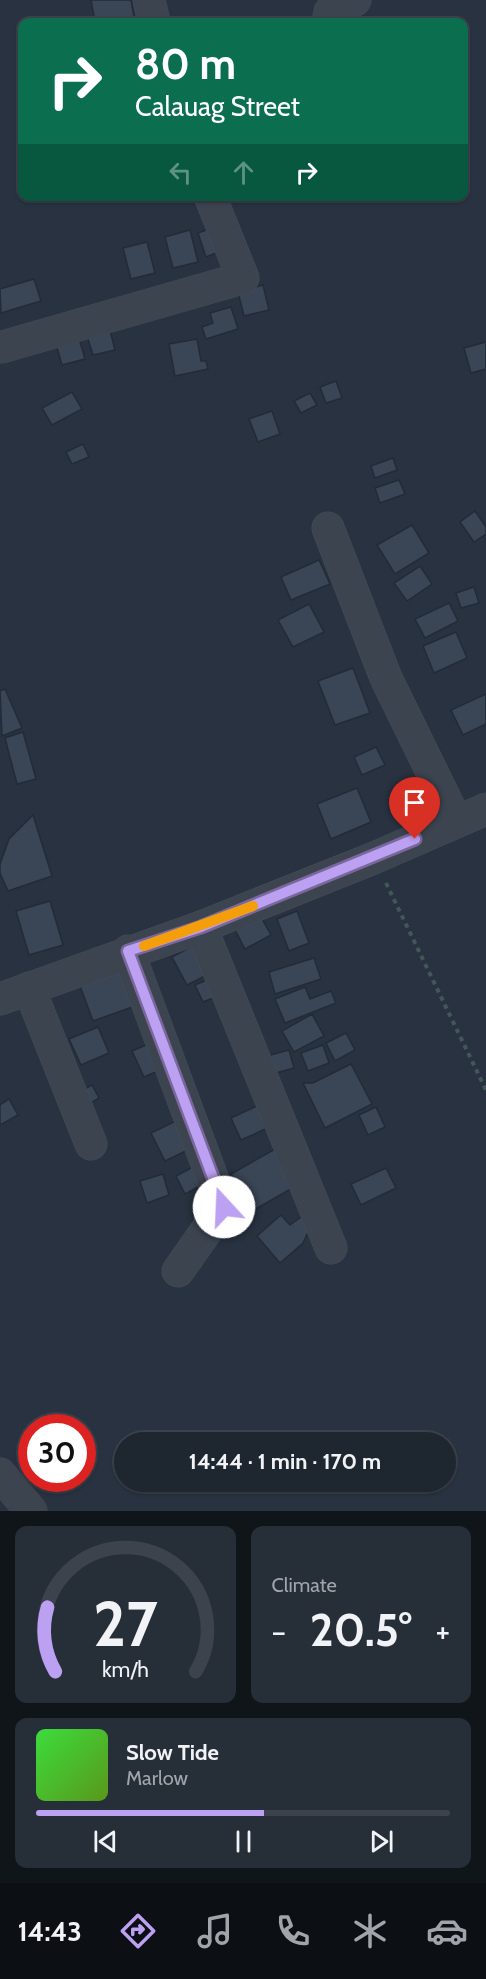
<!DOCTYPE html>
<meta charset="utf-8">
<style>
:root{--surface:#1e2630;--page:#262e38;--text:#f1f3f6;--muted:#a1a5ab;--line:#3c434c;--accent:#bca0f2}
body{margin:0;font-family:Cabin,sans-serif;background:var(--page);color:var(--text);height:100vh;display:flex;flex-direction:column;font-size:22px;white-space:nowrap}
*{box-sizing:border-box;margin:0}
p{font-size:20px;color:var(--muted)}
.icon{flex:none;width:33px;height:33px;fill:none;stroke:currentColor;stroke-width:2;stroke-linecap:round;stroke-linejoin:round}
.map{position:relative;height:1511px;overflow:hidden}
.side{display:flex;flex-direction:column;gap:15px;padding:15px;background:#10151a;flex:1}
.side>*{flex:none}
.top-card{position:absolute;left:18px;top:18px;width:450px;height:183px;border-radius:12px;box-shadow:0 2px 4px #0004,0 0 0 2px var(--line);background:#0b6e4f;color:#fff;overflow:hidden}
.speed{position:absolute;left:18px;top:1414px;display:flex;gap:12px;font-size:30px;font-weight:700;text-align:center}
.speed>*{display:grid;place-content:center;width:78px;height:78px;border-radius:50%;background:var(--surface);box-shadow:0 2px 4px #0004,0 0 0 2px var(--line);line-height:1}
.speed .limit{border:9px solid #d22;background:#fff;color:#111}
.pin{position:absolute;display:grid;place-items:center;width:51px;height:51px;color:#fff;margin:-62px -26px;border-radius:50% 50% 50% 0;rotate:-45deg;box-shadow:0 0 6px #0007}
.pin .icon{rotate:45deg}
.me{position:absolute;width:66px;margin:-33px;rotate:340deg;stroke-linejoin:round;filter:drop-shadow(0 0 4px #0008)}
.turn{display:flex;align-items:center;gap:21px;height:126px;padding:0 18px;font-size:27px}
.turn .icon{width:78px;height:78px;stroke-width:2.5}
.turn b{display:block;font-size:42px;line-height:51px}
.lanes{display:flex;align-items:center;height:57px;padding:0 18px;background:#0003;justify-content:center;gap:30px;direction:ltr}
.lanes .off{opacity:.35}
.big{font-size:45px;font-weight:700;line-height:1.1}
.side .card{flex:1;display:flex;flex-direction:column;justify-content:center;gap:9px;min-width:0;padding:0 21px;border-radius:12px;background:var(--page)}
.side .dial{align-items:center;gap:0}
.dial svg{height:156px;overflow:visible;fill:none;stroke:var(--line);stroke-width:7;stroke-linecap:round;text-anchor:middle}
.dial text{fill:var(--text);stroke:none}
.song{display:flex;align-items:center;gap:18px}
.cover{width:72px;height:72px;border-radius:9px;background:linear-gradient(135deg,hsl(120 70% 55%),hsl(90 70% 35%))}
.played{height:6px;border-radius:3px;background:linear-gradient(90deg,var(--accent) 55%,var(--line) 55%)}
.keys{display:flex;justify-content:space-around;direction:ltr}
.heat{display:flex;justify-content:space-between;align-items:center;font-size:33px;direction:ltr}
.side .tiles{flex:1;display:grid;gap:15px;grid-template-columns:1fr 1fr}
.card:last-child{grid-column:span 2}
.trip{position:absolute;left:114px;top:1432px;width:342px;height:60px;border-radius:30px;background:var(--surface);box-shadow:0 2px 4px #0004,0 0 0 2px var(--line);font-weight:700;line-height:60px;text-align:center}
.tabs{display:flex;height:96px;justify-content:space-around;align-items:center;background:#0c0f13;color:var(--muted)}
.tabs .icon{width:42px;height:42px}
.tabs .on{color:var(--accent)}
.tabs b{font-size:27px;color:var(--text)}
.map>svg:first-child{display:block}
.building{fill:#3a4656;stroke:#232b38;stroke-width:1.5}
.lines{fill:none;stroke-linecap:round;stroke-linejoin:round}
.minor-casing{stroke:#464d5a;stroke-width:33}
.path{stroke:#435759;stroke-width:4;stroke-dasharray:4.5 4.5;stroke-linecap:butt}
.minor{stroke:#3c4450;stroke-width:32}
.route-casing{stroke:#7a689d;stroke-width:15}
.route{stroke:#bca0f2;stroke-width:10}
.slow{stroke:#f59e0b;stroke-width:10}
</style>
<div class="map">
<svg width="486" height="1511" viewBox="0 0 486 1511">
<rect width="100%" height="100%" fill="#283240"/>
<g class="building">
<polygon points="91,0 131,0 135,22 95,22"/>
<polygon points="218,226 226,249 206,257 198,233"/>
<polygon points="190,230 198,262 173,268 165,237"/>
<polygon points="147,242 155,273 131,279 123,248"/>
<polygon points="34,279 41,301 1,313 0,289"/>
<polygon points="263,285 269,310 244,316 238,292"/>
<polygon points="231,307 238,329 206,339 202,327 213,323 210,313"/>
<polygon points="110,330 115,350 93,355 87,336"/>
<polygon points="77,331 85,359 62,365 54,337"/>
<polygon points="197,339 201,361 206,361 208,369 175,376 169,344"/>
<polygon points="486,342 486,369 471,373 464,348"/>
<polygon points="336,381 342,398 326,403 320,387"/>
<polygon points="72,392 82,409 52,425 42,408"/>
<polygon points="310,393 317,405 301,413 294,401"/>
<polygon points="272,411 280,434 258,442 249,419"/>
<polygon points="83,444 89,457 72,464 66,452"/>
<polygon points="393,458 397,470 375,478 371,466"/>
<polygon points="399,480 405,494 380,503 375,488"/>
<polygon points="475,511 486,527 486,534 474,542 460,522"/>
<polygon points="412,525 429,553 395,574 377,545"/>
<polygon points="319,560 330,584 291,600 281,577"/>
<polygon points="420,566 432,584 407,601 394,583"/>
<polygon points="474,587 479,603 461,608 456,593"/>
<polygon points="449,603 458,621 425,638 415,619"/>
<polygon points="309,604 324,632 293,647 278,620"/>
<polygon points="456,632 467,658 434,673 423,646"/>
<polygon points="353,668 370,713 335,725 318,681"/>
<polygon points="5,689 22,728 2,736 0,691"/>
<polygon points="486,694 486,724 463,735 451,710"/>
<polygon points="23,732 36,779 17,784 5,738"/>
<polygon points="376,747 385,765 362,775 354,757"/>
<polygon points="357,788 371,822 331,839 317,804"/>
<polygon points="33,815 52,876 8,891 0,873 0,864 9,839"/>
<polygon points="50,901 63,945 29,955 16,911"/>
<polygon points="256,908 271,935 245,949 231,922"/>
<polygon points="297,911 309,943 289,951 277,919"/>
<polygon points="198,943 213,972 187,985 172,957"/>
<polygon points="314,958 321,979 275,994 269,972"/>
<polygon points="122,970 135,1006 93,1021 79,983"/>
<polygon points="216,976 223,994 203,1002 195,985"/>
<polygon points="305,987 310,999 331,991 336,1003 285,1023 275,999"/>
<polygon points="312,1014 324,1036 294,1052 282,1031"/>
<polygon points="98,1027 109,1053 81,1065 69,1039"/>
<polygon points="346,1033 355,1050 335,1061 326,1043"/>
<polygon points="153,1042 165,1068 144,1077 132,1051"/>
<polygon points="323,1045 329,1063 308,1071 301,1053"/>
<polygon points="289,1050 294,1068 272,1074 267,1056"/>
<polygon points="351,1064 372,1104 325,1128 303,1083 313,1083"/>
<polygon points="92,1085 99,1098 83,1108 75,1094"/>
<polygon points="9,1099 18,1115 0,1125 0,1105"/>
<polygon points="261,1104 272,1126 241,1140 231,1118"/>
<polygon points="376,1107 385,1127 368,1135 359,1115"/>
<polygon points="178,1120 192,1148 165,1161 151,1133"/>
<polygon points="275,1149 296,1186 252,1211 231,1174"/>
<polygon points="193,1167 202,1185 185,1194 176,1176"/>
<polygon points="386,1168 396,1188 361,1205 351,1184"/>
<polygon points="163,1174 169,1195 147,1203 140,1181"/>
<polygon points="281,1215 290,1225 301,1217 310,1228 303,1243 280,1263 257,1236"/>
</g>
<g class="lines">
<g class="minor-casing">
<g id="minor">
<polyline points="149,0 154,22"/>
<polyline points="328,22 330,12 355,0"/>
<polyline points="2,347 243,278 210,196"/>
<polyline points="328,528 386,678 456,821"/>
<polyline points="201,927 331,1248"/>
<polyline points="128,951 223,1207 178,1271"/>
<polyline points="29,988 91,1144"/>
<polyline points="0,999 201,927 374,858 486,809"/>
<polyline points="0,1474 31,1511"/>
</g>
</g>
<polyline class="path" points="386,883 486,1090"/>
<use href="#minor" class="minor"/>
</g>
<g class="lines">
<g class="route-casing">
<polyline id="route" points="224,1207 128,951 201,927 415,839"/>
</g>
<use href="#route" class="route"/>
<polyline class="slow" points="144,946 253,906"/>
</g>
</svg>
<div class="speed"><div class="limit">30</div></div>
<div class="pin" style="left:415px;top:839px;background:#d93025"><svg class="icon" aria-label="arrive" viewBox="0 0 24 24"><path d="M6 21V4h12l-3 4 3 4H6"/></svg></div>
<svg class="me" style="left:224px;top:1207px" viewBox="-20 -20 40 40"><circle r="19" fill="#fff"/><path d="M0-13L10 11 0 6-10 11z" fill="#bca0f2"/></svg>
<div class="trip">14:44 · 1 min · 170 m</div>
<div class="top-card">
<div class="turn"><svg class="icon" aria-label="right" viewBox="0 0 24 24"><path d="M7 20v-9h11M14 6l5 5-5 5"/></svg><div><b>80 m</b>Calauag Street</div></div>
<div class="lanes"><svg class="icon off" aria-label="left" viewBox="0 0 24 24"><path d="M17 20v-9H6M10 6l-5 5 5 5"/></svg><svg class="icon off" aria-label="ahead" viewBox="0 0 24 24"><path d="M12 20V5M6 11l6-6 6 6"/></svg><svg class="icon" aria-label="right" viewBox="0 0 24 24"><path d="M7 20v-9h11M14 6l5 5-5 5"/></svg></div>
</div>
</div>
<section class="side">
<div class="tiles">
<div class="card dial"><svg viewBox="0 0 100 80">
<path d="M14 69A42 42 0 1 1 86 69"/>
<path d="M14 69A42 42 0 0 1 10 36" stroke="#bca0f2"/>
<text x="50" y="56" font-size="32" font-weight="700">27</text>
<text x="50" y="72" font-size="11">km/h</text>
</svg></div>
<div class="card"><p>Climate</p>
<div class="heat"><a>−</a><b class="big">20.5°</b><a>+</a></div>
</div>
<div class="card">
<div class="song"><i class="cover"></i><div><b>Slow Tide</b><p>Marlow</p></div></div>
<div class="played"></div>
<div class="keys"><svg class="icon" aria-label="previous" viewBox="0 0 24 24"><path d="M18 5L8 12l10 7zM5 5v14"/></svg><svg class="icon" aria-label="pause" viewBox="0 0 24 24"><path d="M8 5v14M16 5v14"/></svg><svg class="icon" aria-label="next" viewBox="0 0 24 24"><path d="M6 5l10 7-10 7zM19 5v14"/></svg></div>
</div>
</div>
</section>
<nav class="tabs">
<b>14:43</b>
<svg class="icon on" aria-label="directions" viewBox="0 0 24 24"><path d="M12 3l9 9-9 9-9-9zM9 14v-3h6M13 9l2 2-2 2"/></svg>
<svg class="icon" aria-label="music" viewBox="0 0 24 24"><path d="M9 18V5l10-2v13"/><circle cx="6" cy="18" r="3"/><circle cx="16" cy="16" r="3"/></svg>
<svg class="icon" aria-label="phone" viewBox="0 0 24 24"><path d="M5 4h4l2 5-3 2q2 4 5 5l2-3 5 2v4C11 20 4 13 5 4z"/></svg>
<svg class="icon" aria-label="climate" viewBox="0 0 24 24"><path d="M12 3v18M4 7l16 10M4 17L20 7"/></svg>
<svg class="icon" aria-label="car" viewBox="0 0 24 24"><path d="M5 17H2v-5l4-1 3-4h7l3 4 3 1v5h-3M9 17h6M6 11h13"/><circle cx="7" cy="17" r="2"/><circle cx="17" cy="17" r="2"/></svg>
</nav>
